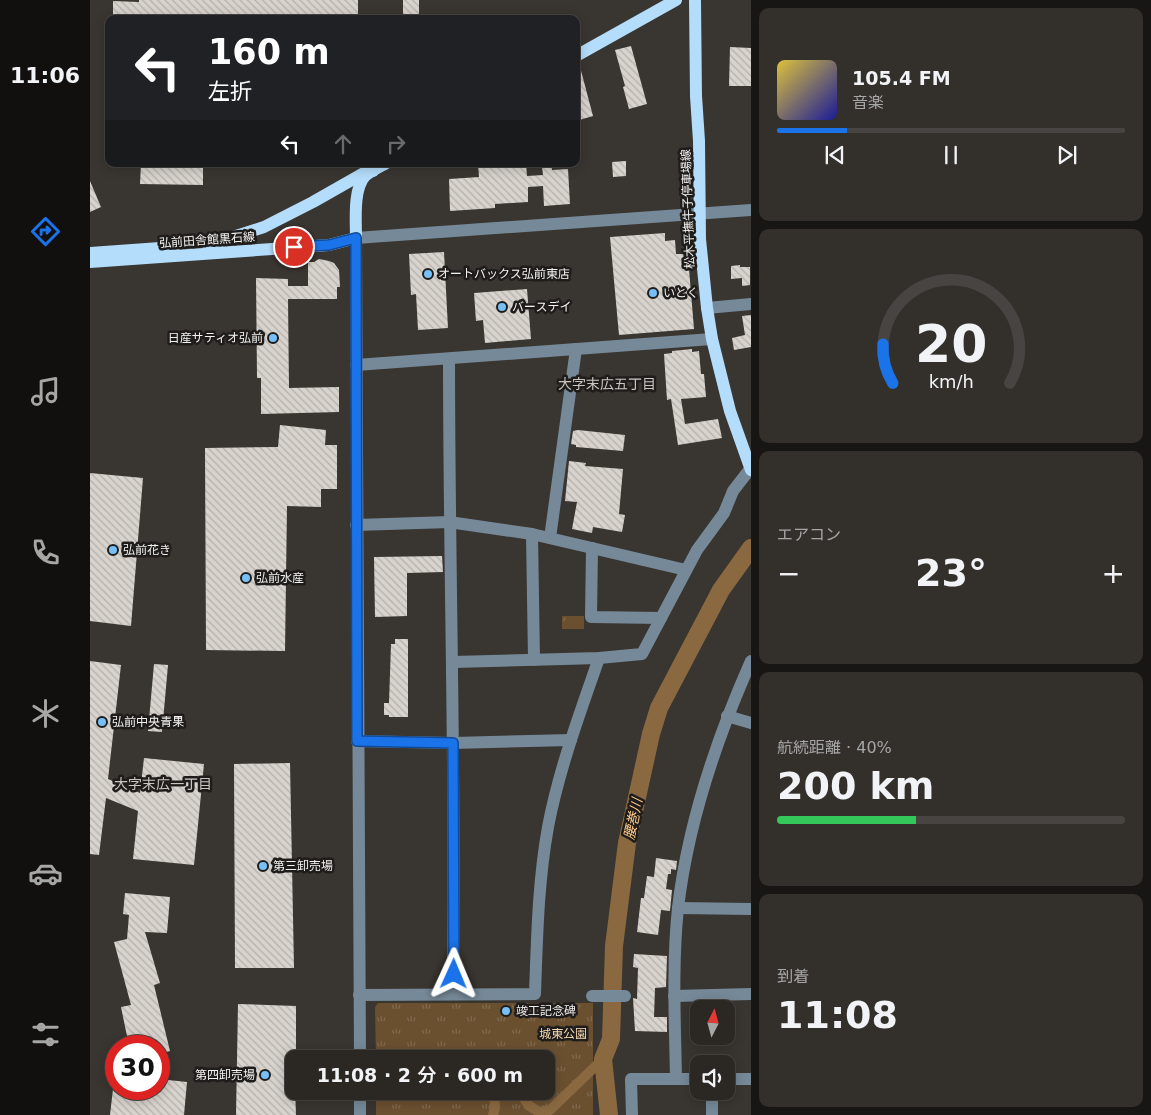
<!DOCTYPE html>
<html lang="ja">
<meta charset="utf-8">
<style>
:root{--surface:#2b2824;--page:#33302c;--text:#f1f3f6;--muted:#a6a6a6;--line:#474441;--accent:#1a73e8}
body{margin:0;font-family:"DejaVu Sans","Noto Sans JP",sans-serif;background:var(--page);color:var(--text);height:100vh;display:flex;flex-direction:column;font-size:19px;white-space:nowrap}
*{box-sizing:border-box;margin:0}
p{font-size:16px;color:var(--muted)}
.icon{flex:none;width:28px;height:28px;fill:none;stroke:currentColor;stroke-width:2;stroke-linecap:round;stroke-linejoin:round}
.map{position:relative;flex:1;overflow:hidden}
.sheet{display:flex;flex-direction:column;gap:8px;padding:8px;background:#181614;width:400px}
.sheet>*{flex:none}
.hud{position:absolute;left:15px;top:15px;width:475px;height:152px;border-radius:10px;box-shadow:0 2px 12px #0003,0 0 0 1px var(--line);background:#202124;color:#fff;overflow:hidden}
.needle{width:32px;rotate:6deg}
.fabs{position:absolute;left:600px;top:1000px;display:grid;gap:10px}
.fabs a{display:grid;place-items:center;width:45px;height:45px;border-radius:10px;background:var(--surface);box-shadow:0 2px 12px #0003,0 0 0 1px var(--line);font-size:25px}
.speed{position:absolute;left:15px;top:1035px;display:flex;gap:10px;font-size:25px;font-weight:700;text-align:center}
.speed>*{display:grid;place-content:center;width:65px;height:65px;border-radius:50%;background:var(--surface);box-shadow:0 2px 12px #0003,0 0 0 1px var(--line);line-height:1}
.speed .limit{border:8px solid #d22;background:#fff;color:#111}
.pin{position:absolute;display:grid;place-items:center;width:42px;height:42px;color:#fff;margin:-21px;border:2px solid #fff;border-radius:50%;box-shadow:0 1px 5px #0007}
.me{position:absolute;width:55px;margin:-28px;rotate:1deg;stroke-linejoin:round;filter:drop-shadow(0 0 4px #0008)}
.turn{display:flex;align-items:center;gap:18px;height:105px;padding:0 20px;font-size:22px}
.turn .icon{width:65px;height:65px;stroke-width:2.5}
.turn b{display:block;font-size:35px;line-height:42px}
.lanes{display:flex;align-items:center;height:48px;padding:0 20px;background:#0003;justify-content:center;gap:25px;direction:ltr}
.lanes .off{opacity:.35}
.big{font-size:38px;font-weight:600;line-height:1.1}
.sheet .widget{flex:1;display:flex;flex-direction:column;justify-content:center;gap:8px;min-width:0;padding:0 18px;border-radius:10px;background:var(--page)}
.sheet .dial{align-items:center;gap:0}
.dial svg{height:130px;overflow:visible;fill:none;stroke:var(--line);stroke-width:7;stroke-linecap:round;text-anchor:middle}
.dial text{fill:var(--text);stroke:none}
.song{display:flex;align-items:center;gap:15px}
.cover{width:60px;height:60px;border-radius:8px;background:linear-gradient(135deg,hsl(50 70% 55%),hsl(240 70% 35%))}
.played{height:5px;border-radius:2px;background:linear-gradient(90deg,var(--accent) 20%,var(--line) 20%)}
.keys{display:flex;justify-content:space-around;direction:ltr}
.heat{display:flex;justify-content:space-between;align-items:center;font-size:28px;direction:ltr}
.charge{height:8px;border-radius:4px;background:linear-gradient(90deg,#34c759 40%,var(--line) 0)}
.trip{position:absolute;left:195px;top:1050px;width:270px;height:50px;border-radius:10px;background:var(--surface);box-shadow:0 2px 12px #0003,0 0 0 1px var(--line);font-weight:600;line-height:50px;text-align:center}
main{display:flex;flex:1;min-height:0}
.menu{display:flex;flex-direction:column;width:90px;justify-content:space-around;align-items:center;background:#11100e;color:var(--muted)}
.menu .icon{width:35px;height:35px}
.menu .on{color:var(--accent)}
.menu b{font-size:22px;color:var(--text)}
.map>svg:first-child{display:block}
.park{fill:url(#park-tufts)}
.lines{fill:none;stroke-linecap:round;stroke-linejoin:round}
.canal{stroke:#8a6941;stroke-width:10}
.river{stroke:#8a6941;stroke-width:18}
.building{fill:url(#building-back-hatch)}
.minor{stroke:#768998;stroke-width:12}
.major{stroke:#b4dcfb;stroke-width:12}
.route-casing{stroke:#114b97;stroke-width:12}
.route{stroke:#1a73e8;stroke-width:9}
.poi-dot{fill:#76c0f7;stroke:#1f1d1b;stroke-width:2}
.labels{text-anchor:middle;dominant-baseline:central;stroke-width:5;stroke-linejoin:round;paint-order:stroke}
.street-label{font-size:12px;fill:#f3f1ed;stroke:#1f1d1b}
.poi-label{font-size:12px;fill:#f3f1ed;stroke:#1f1d1b;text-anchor:start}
.park-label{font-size:12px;fill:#f8d9b3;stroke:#1f1d1b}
.neighbourhood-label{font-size:14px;fill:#cbc5bf;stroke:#1f1d1b}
.water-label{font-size:14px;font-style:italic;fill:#fec989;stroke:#1f1d1b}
</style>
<main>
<nav class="menu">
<b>11:06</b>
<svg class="icon on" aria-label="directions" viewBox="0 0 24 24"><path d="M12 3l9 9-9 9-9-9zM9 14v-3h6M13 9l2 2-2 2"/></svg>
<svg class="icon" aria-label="music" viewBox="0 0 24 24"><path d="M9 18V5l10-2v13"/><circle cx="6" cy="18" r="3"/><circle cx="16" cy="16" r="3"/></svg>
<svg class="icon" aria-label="phone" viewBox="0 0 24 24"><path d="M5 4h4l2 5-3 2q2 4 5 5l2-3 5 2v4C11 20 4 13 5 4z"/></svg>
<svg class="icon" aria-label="climate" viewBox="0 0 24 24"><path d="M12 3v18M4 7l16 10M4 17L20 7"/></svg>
<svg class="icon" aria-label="car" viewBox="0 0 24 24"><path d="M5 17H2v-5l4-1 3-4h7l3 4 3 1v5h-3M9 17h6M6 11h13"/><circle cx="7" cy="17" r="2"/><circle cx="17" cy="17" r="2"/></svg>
<svg class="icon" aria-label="filters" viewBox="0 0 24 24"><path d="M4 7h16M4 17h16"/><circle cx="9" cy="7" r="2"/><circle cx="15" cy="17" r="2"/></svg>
</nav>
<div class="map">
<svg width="661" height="1115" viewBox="0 0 661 1115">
<defs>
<pattern id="park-tufts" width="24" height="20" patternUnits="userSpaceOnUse" patternTransform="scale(1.25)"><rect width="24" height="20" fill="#6b5030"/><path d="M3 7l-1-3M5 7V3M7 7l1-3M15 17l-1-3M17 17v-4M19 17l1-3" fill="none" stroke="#816a4e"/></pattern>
<pattern id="building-back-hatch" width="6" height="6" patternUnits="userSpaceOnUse" patternTransform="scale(1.25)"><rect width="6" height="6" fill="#d8d3cd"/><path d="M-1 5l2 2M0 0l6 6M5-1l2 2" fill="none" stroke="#b4b0ac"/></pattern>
</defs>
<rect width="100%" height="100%" fill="#393530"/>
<g class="park">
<rect x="472" y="616" width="22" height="13"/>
<polygon points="288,1003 503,1003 503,1115 286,1115 286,1091 456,1091 456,1059 286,1059 285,1007"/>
</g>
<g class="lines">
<g class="canal">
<polyline points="430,1091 438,1105 449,1112 460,1110 513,1059"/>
<polyline points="403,1115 405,1108 404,1091"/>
</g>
<polyline class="river" points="519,1115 513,1059 521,1039 524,946 537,843 561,734 569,708 631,590 661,548"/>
</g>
<g class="building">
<polygon points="49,0 268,0 268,19 139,19 139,16 42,15 42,19 23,19 23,1 49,2"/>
<rect x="313" y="0" width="16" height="19"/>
<polygon points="541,46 557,104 539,109 533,87 535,86 525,50"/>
<polygon points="640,47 661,48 661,86 639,86"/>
<polygon points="489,63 503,116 486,121 486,64"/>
<polygon points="536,161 536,176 523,177 522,162"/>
<polygon points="51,164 113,164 113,185 50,184"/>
<polygon points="388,164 436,164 437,176 453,175 452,167 462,166 462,170 478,169 480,204 454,206 453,186 438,187 438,202 405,204 405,208 360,211 359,179 389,177"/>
<polygon points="0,181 11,207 0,212"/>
<polygon points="575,233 575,241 585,240 586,254 593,254 594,258 598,257 604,329 529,335 520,237"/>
<polygon points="354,252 358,328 328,330 326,294 321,295 319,254"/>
<polygon points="229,259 239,261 244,263 249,270 250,287 247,287 247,299 198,299 199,388 249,387 249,412 171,414 171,378 167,378 166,278 198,279 198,286 218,286 218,262 224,262"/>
<polygon points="650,265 650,267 660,267 660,285 652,286 652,278 641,279 641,266"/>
<polygon points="437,289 441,339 395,343 393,320 386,321 384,293"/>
<polygon points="661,315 661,347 644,350 642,338 655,335 652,316"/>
<polygon points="602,349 602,352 609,351 611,374 614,374 616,397 591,399 595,424 628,419 632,438 588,445 581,399 577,400 574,354 582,353 582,351"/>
<polygon points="190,425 236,430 235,445 247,445 247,489 231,489 231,507 197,506 195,651 116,650 115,448 188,447"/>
<polygon points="488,430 535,435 533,451 486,447 486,445 481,444 483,431"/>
<polygon points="479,461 496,463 495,466 533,469 529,514 535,515 532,532 503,527 502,533 482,529 487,502 475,501"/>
<polygon points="0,473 53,478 41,626 0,621"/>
<polygon points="352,556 353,572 317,573 317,616 285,617 284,557"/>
<polygon points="305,639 318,639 318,717 299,717 299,715 294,715 294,703 299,703 301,644 305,644"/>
<polygon points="0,661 31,665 18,779 50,793 54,758 114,764 104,865 43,859 48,811 16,798 9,855 0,854"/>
<polygon points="64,664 78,665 72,732 58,731"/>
<polygon points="200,763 204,968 145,968 144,764"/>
<polygon points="566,858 587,861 586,870 581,869 581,874 578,874 576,889 582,890 580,911 571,910 568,935 547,932 551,898 554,898 557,876 564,877"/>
<polygon points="35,893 80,897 77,933 55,932 70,983 64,985 80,1051 69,1054 69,1046 39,1046 31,1007 41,1005 24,942 37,939 39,915 33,914"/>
<polygon points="544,954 577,956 576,987 565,988 564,1017 577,1017 577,1032 545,1031 543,998 547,999 548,968 543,967"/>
<polygon points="148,1004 206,1006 206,1059 204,1059 206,1115 146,1115"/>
<polygon points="69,1079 97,1082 94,1115 20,1115 23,1089 69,1089"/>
</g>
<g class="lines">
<g class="minor">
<polyline points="617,308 661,304"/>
<path d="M359 359C359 571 366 782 363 994"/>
<polyline points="266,365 622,339"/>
<polyline points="266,525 359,522 442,534 596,570"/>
<polyline points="442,534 444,660"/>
<polyline points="460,538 486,349"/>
<polyline points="502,548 501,617 571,618"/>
<polyline points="363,662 509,658 552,654 607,550 634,513 643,491 660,469"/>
<polyline points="637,716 661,723"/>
<polyline points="267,741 363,743 481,740"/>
<polyline points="588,908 661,909"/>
<path d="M269 995 445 994C447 939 448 882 458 827 469 769 490 713 509 658"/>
<polyline points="502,996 535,996"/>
<polyline points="584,996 661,994"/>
<polyline points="270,1059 266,238 661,210"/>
<path d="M586 1079C585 1022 582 965 588 908 598 822 626 740 661 661"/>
<polyline points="636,1079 661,1079"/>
<polyline points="270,1091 270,1115"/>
<polyline points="622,1091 622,1115"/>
<polyline points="542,1115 541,1079 609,1079"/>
</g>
<g class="major">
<polyline points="605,0 606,96 609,141 610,239 617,308 622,339 640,411 661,470"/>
<polyline points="486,56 586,0"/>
<path d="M266 238C266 221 263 189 275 176 281 171 289 167 295 164"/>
<polyline points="118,245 174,227 223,202 274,173 283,171"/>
<polyline points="0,253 84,247"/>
<polyline points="0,262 239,245 266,238"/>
</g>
</g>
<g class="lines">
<g class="route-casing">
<polyline id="route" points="204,247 239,245 266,238 267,741 363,743 364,974"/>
</g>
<use href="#route" class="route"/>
</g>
<g class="poi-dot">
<circle cx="338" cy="274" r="5"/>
<circle cx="563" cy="293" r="5"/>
<circle cx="412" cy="307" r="5"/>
<circle cx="183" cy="338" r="5"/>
<circle cx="23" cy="550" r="5"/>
<circle cx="156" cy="578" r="5"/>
<circle cx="12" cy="722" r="5"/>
<circle cx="173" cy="866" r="5"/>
<circle cx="416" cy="1011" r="5"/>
<circle cx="175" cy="1075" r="5"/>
</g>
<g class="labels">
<g class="street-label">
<text transform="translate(598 209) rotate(-92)">松木平撫牛子停車場線</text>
<text transform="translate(117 240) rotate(-4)">弘前田舎館黒石線</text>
</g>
<g class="poi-label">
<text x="348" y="274">オートバックス弘前東店</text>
<text x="573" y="293">いとく</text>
<text x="422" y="307">バースデイ</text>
<text x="173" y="338" text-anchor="end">日産サティオ弘前</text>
<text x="33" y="550">弘前花き</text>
<text x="166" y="578">弘前水産</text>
<text x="22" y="722">弘前中央青果</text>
<text x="183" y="866">第三卸売場</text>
<text x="426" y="1011">竣工記念碑</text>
<text x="165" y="1075" text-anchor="end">第四卸売場</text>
</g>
<g class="park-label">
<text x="473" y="1034">城東公園</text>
</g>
<g class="neighbourhood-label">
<text x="517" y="384">大字末広五丁目</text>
<text x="73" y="784">大字末広一丁目</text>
</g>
<g class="water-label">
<text transform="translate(543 819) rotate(-78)">腰巻川</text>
</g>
</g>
</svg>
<div class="fabs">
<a><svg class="needle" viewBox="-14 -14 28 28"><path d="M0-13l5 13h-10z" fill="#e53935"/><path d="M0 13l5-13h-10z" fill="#a6a6a6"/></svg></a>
<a><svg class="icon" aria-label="sound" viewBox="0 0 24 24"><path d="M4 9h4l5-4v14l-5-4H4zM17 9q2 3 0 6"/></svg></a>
</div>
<div class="speed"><div class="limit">30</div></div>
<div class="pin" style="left:204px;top:247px;background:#d93025"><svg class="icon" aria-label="arrive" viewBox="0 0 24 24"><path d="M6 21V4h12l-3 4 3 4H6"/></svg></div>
<svg class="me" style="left:364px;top:974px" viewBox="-20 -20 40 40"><path d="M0-17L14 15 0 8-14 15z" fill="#1a73e8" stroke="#fff" stroke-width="4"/></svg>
<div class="trip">11:08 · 2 分 · 600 m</div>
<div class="hud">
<div class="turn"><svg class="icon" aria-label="left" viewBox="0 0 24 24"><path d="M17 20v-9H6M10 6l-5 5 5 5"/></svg><div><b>160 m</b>左折</div></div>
<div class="lanes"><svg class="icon" aria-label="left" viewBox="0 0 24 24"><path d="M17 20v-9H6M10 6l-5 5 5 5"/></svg><svg class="icon off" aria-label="ahead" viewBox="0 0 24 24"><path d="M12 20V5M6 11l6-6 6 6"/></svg><svg class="icon off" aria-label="right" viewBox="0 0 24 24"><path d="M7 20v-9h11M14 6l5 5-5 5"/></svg></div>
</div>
</div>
<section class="sheet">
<div class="widget">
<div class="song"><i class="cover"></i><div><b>105.4 FM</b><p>音楽</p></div></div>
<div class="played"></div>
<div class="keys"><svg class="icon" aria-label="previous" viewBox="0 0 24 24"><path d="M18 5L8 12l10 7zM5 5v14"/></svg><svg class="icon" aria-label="pause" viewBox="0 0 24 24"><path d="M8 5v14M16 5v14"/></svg><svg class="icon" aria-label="next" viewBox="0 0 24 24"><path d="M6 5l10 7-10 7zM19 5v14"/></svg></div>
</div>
<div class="widget dial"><svg viewBox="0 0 100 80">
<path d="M14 69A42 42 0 1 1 86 69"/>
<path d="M14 69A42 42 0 0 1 8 45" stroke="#1a73e8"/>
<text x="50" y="56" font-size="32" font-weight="700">20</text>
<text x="50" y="72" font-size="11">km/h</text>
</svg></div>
<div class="widget"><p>エアコン</p>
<div class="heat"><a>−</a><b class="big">23°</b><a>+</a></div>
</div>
<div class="widget"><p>航続距離 · 40%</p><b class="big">200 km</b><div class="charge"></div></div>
<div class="widget"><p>到着</p><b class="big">11:08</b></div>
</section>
</main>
